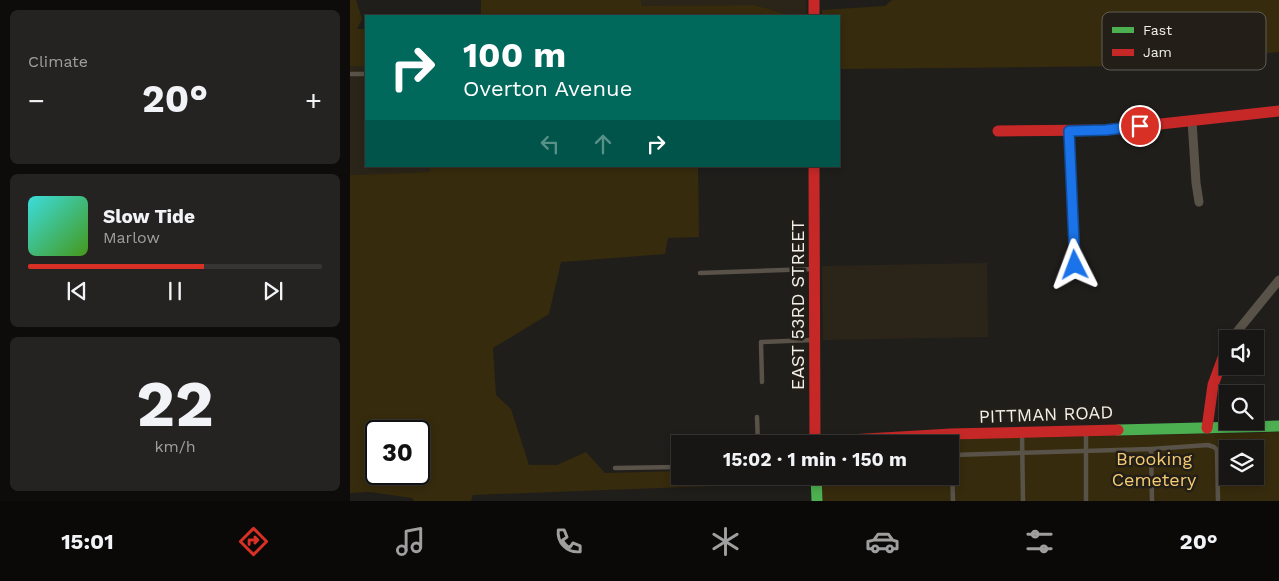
<!DOCTYPE html>
<meta charset="utf-8">
<style>
:root{--surface:#181614;--page:#252322;--text:#f1f3f6;--muted:#9f9fa0;--line:#363534;--accent:#d93025}
body{margin:0;font-family:"Work Sans",sans-serif;background:var(--page);color:var(--text);height:100vh;display:flex;flex-direction:column;font-size:19px;white-space:nowrap}
*{box-sizing:border-box;margin:0}
p{font-size:16px;color:var(--muted)}
.icon{flex:none;width:28px;height:28px;fill:none;stroke:currentColor;stroke-width:2;stroke-linecap:round;stroke-linejoin:round}
.map{position:relative;flex:1;overflow:hidden}
.sheet{display:flex;flex-direction:column;gap:10px;padding:10px;background:#0d0c0b;width:350px}
.sheet>*{flex:none}
.banner{position:absolute;left:15px;top:15px;width:475px;height:152px;border-radius:0px;box-shadow:0 2px 8px #0003,0 0 0 1px var(--line);background:#00695c;color:#fff;overflow:hidden}
.tools{position:absolute;left:869px;top:330px;display:grid;gap:10px}
.tools a{display:grid;place-items:center;width:45px;height:45px;border-radius:0px;background:var(--surface);box-shadow:0 2px 8px #0003,0 0 0 1px var(--line);font-size:25px}
.speed{position:absolute;left:15px;top:420px;display:flex;gap:10px;font-size:25px;font-weight:700;text-align:center}
.speed>*{display:grid;place-content:center;width:65px;height:65px;border-radius:50%;background:var(--surface);box-shadow:0 2px 8px #0003,0 0 0 1px var(--line);line-height:1}
.speed .limit{border:2px solid #111;border-radius:8px;background:#fff;color:#111}
.pin{position:absolute;display:grid;place-items:center;width:42px;height:42px;color:#fff;margin:-21px;border:2px solid #fff;border-radius:50%;box-shadow:0 1px 5px #0007}
.me{position:absolute;width:55px;margin:-28px;rotate:357deg;stroke-linejoin:round;filter:drop-shadow(0 0 4px #0008)}
.turn{display:flex;align-items:center;gap:18px;height:105px;padding:0 15px;font-size:22px}
.turn .icon{width:65px;height:65px;stroke-width:2.5}
.turn b{display:block;font-size:35px;line-height:42px}
.lanes{display:flex;align-items:center;height:48px;padding:0 15px;background:#0003;justify-content:center;gap:25px;direction:ltr}
.lanes .off{opacity:.35}
.big{font-size:38px;font-weight:700;line-height:1.1}
.sheet .card{flex:1;display:flex;flex-direction:column;justify-content:center;gap:8px;min-width:0;padding:0 18px;border-radius:8px;background:var(--page)}
.sheet .dial{align-items:center;gap:0}
.dial b{font-size:65px;line-height:1}
.song{display:flex;align-items:center;gap:15px}
.cover{width:60px;height:60px;border-radius:8px;background:linear-gradient(135deg,hsl(180 70% 55%),hsl(100 70% 35%))}
.played{height:5px;border-radius:2px;background:linear-gradient(90deg,var(--accent) 60%,var(--line) 60%)}
.keys{display:flex;justify-content:space-around;direction:ltr}
.heat{display:flex;justify-content:space-between;align-items:center;font-size:28px;direction:ltr}
.trip{position:absolute;left:321px;top:435px;width:288px;height:50px;border-radius:0px;background:var(--surface);box-shadow:0 2px 8px #0003,0 0 0 1px var(--line);font-weight:700;line-height:50px;text-align:center}
.dock{display:flex;height:80px;justify-content:space-around;align-items:center;background:#0a0908;color:var(--muted)}
.dock .icon{width:35px;height:35px}
.dock .selected{color:var(--accent)}
.dock b{font-size:22px;color:var(--text)}
main{display:flex;flex:1;min-height:0}
.map>svg:first-child{display:block}
.built{fill:#2b2519}
.green{fill:#372b0d;fill-rule:evenodd}
.lines{fill:none;stroke-linecap:round;stroke-linejoin:round}
.lane{stroke:#585248;stroke-width:4.5}
.street{stroke:#585248;stroke-width:9}
.fast{stroke:#4caf50;stroke-width:11}
.jam{stroke:#c62828;stroke-width:11}
.route-casing{stroke:#114b97;stroke-width:12}
.route{stroke:#1a73e8;stroke-width:9}
.labels{text-anchor:middle;dominant-baseline:central;stroke-width:5;stroke-linejoin:round;paint-order:stroke}
.street-label{font-size:18px;fill:#f1efe9;stroke:#231f18}
.park-label{font-size:18px;fill:#f6cc72;stroke:#231f18}
.key{fill:#231f18;stroke:#615d57;stroke-width:1}
.key-label{font-size:14px;fill:#f1efe9}
</style>
<main>
<section class="sheet">
<div class="card"><p>Climate</p>
<div class="heat"><a>−</a><b class="big">20°</b><a>+</a></div>
</div>
<div class="card">
<div class="song"><i class="cover"></i><div><b>Slow Tide</b><p>Marlow</p></div></div>
<div class="played"></div>
<div class="keys"><svg class="icon" aria-label="previous" viewBox="0 0 24 24"><path d="M18 5L8 12l10 7zM5 5v14"/></svg><svg class="icon" aria-label="pause" viewBox="0 0 24 24"><path d="M8 5v14M16 5v14"/></svg><svg class="icon" aria-label="next" viewBox="0 0 24 24"><path d="M6 5l10 7-10 7zM19 5v14"/></svg></div>
</div>
<div class="card dial"><b>22</b><p>km/h</p></div>
</section>
<div class="map">
<svg width="929" height="501" viewBox="0 0 929 501">
<rect width="100%" height="100%" fill="#201e1b"/>
<g class="built">
<polygon points="291,0 456,0 456,16 442,16 405,5 292,6"/>
<polygon points="0,66 16,66 16,166 80,166 80,172 0,175"/>
<polygon points="637,263 638,337 473,340 472,266"/>
</g>
<g class="green">
<polygon points="0,0 6,0 12,19 7,29 16,29 16,66 0,66"/>
<polygon points="131,0 291,0 292,6 405,5 442,16 131,16"/>
<polygon points="542,0 929,0 929,52 779,66 489,69 489,16 472,16 472,10 535,6"/>
<path d="M80 166H348L349 237 318 238 315 254 211 262 199 314 143 348 146 395 161 409 179 465H207L236 452 255 473 330 471V476H437L438 483 123 495 121 501H64L62 498 20 492 0 493V175L80 172ZM26 431H69V474H26Z"/>
<path d="M929 432V501H472V476H600V444H518L617 439ZM878 449H905V476H878Z"/>
</g>
<g class="lines">
<g class="lane">
<polyline points="0,74 16,74"/>
<polyline points="350,273 463,269"/>
<polyline points="412,382 411,342 462,340"/>
<polyline points="407,417 408,444"/>
<polyline points="672,433 673,501"/>
<polyline points="601,435 603,501"/>
<polyline points="801,449 858,445 864,447 867,450 868,501"/>
<polyline points="602,455 801,449 802,501"/>
<polyline points="265,468 330,467"/>
<polyline points="736,501 736,432"/>
</g>
<g class="street">
<polyline points="842,121 846,183 849,202"/>
<polyline points="719,131 725,265"/>
<polyline points="881,339 929,280"/>
</g>
<g class="fast">
<polyline points="768,430 929,426"/>
<polyline points="466,476 467,501"/>
</g>
<g class="jam">
<polyline points="464,0 464,16"/>
<polyline points="648,131 756,130 929,111"/>
<polyline points="464,166 465,444"/>
<polyline points="857,428 863,385 878,344"/>
<polyline points="465,442 601,434 768,430"/>
</g>
</g>
<g class="lines">
<g class="route-casing">
<polyline id="route" points="725,265 719,131 756,130 790,126"/>
</g>
<use href="#route" class="route"/>
</g>
<g class="labels">
<g class="street-label">
<text transform="translate(447 305) rotate(-90)">EAST 53RD STREET</text>
<text transform="translate(696 414) rotate(-2)">PITTMAN ROAD</text>
</g>
<g class="park-label">
<text x="804" y="458">Brooking<tspan x="804" dy="21">Cemetery</tspan></text>
</g>
</g>
<rect x="752" y="12" width="164" height="58" rx="8" class="key"/>
<rect x="762" y="27" width="22" height="6" fill="#4caf50"/>
<rect x="762" y="49" width="22" height="7" fill="#c62828"/>
<g class="key-label">
<text x="793" y="35">Fast</text>
<text x="793" y="57">Jam</text>
</g>
</svg>
<div class="tools">
<a><svg class="icon" aria-label="sound" viewBox="0 0 24 24"><path d="M4 9h4l5-4v14l-5-4H4zM17 9q2 3 0 6"/></svg></a>
<a><svg class="icon" aria-label="search" viewBox="0 0 24 24"><circle cx="10" cy="10" r="6"/><path d="M15 15l6 6"/></svg></a>
<a><svg class="icon" aria-label="layers" viewBox="0 0 24 24"><path d="M12 4l9 5-9 5-9-5zM3 14l9 5 9-5"/></svg></a>
</div>
<div class="speed"><div class="limit">30</div></div>
<div class="pin" style="left:790px;top:126px;background:#d93025"><svg class="icon" aria-label="arrive" viewBox="0 0 24 24"><path d="M6 21V4h12l-3 4 3 4H6"/></svg></div>
<svg class="me" style="left:725px;top:265px" viewBox="-20 -20 40 40"><path d="M0-17L14 15 0 8-14 15z" fill="#1a73e8" stroke="#fff" stroke-width="4"/></svg>
<div class="trip">15:02 · 1 min · 150 m</div>
<div class="banner">
<div class="turn"><svg class="icon" aria-label="right" viewBox="0 0 24 24"><path d="M7 20v-9h11M14 6l5 5-5 5"/></svg><div><b>100 m</b>Overton Avenue</div></div>
<div class="lanes"><svg class="icon off" aria-label="left" viewBox="0 0 24 24"><path d="M17 20v-9H6M10 6l-5 5 5 5"/></svg><svg class="icon off" aria-label="ahead" viewBox="0 0 24 24"><path d="M12 20V5M6 11l6-6 6 6"/></svg><svg class="icon" aria-label="right" viewBox="0 0 24 24"><path d="M7 20v-9h11M14 6l5 5-5 5"/></svg></div>
</div>
</div>
</main>
<nav class="dock">
<b>15:01</b>
<svg class="icon selected" aria-label="directions" viewBox="0 0 24 24"><path d="M12 3l9 9-9 9-9-9zM9 14v-3h6M13 9l2 2-2 2"/></svg>
<svg class="icon" aria-label="music" viewBox="0 0 24 24"><path d="M9 18V5l10-2v13"/><circle cx="6" cy="18" r="3"/><circle cx="16" cy="16" r="3"/></svg>
<svg class="icon" aria-label="phone" viewBox="0 0 24 24"><path d="M5 4h4l2 5-3 2q2 4 5 5l2-3 5 2v4C11 20 4 13 5 4z"/></svg>
<svg class="icon" aria-label="climate" viewBox="0 0 24 24"><path d="M12 3v18M4 7l16 10M4 17L20 7"/></svg>
<svg class="icon" aria-label="car" viewBox="0 0 24 24"><path d="M5 17H2v-5l4-1 3-4h7l3 4 3 1v5h-3M9 17h6M6 11h13"/><circle cx="7" cy="17" r="2"/><circle cx="17" cy="17" r="2"/></svg>
<svg class="icon" aria-label="filters" viewBox="0 0 24 24"><path d="M4 7h16M4 17h16"/><circle cx="9" cy="7" r="2"/><circle cx="15" cy="17" r="2"/></svg>
<b>20°</b>
</nav>
